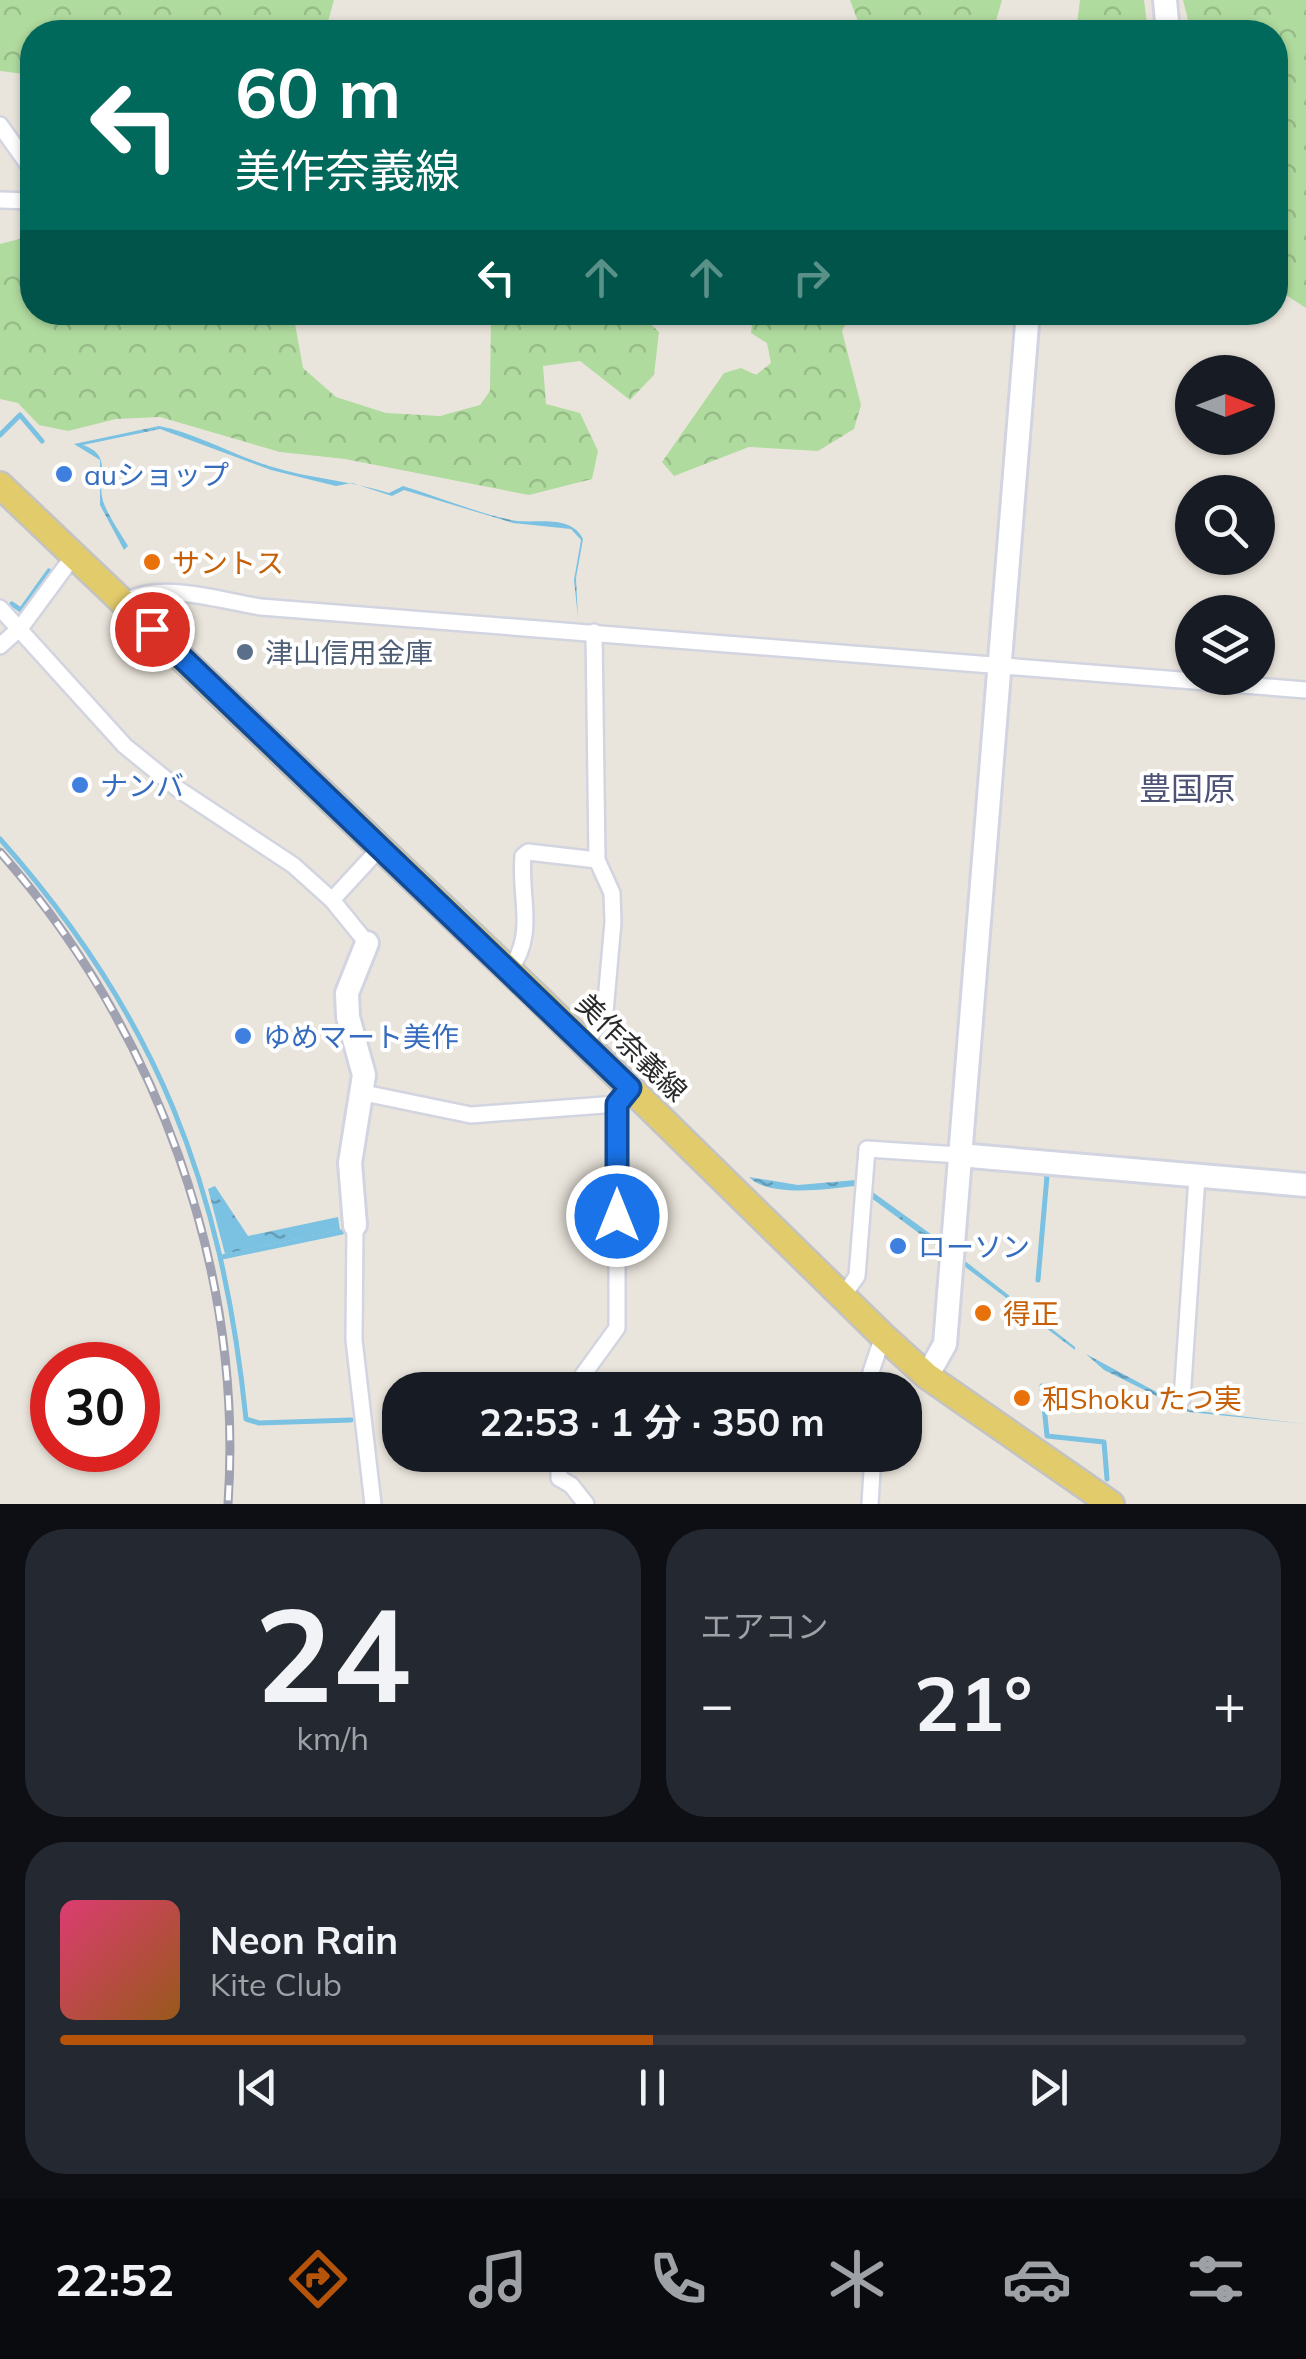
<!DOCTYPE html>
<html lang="ja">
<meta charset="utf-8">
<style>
:root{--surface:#171b24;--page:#242831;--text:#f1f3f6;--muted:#9ea1a6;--line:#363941;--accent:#b45309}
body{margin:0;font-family:Mulish,"Noto Sans JP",sans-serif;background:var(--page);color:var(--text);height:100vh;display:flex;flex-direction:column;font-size:38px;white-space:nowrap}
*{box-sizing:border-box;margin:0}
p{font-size:32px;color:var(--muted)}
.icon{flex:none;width:55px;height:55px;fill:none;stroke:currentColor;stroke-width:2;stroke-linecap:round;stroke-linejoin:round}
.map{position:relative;height:1504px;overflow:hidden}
.details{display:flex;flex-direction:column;gap:25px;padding:25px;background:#0d0f14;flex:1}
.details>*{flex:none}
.guide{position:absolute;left:20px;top:20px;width:1268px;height:305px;border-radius:40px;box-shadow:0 2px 8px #0004;background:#00695c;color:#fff;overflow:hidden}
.needle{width:65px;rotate:90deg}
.tools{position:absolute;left:1175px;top:355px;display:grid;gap:20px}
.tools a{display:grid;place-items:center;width:100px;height:100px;border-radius:50%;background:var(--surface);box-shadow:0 2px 8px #0004;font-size:50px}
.speed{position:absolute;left:30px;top:1342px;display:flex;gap:20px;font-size:50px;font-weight:700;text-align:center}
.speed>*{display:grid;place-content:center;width:130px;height:130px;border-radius:50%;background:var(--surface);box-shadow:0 2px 8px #0004;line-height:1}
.speed .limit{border:15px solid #d22;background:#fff;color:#111}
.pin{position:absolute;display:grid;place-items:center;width:85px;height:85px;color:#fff;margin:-42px;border:5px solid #fff;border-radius:50%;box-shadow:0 2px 10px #0007}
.me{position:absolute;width:110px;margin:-55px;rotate:0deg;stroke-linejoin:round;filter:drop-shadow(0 0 8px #0008)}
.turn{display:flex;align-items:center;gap:35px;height:210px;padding:0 50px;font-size:45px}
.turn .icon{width:130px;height:130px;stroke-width:2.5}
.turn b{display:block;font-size:70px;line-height:85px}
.lanes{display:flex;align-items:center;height:95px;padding:0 50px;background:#0003;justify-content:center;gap:50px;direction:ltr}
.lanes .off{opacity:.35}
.big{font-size:75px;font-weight:700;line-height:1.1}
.details .tile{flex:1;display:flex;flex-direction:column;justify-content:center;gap:15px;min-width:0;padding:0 35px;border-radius:40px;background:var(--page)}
.details .dial{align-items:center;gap:0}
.dial b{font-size:130px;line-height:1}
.song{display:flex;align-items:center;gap:30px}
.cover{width:120px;height:120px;border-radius:15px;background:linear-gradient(135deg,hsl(340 70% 55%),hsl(30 70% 35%))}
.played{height:10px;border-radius:5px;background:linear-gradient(90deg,var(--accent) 50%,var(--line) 50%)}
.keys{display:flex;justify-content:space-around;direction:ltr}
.heat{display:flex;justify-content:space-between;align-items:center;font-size:55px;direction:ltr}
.details .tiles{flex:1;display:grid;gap:25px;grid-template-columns:1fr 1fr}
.tile:last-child{grid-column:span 2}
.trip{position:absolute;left:382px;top:1372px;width:540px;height:100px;border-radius:40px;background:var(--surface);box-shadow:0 2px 8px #0004;font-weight:700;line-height:100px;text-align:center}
.tabs{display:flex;height:160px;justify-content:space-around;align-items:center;background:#090b0e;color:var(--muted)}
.tabs .icon{width:70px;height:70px}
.tabs .current{color:var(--accent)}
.tabs b{font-size:45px;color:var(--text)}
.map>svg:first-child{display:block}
.forest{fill:url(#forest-crowns)}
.water{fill:url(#water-ripples)}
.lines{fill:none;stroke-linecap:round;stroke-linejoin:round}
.stream{stroke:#7ac1e2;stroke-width:5}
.street-casing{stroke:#d2d4e0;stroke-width:20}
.secondary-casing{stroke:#d2d4e0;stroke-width:28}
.primary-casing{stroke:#c3c3c3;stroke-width:30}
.street{stroke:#fff;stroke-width:15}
.secondary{stroke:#fff;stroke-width:22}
.primary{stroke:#e2cb6a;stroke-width:25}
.rail-casing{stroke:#a0a2b2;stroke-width:9}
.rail{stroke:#fff;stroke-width:5;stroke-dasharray:15;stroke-linecap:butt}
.route-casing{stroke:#114b97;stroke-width:25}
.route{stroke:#1a73e8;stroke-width:18}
.shop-dot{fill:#3f7fe0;stroke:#fff;stroke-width:4}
.food-dot{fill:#e8710a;stroke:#fff;stroke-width:4}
.service-dot{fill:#5c6f8a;stroke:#fff;stroke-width:4}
.labels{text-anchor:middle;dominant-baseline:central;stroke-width:8;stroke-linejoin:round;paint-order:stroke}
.shop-label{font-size:28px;fill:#366cbe;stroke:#fff;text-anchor:start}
.food-label{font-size:28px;fill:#c56008;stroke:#fff;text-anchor:start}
.service-label{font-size:28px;fill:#4e5e75;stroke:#fff;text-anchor:start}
.street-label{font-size:28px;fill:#292929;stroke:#fff}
.quarter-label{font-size:32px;fill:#4e5375;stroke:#fff}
</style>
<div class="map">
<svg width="1306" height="1504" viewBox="0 0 1306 1504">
<defs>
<pattern id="forest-crowns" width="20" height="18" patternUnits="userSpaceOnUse" patternTransform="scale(2.5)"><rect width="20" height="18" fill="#b0db9e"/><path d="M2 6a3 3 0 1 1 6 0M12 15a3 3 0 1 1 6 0" fill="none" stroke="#97bc88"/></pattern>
<pattern id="water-ripples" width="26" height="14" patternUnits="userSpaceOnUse" patternTransform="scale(2.5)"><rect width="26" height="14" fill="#7ac1e2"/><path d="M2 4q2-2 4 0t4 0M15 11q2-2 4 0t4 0" fill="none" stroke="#649db7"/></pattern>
</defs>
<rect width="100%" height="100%" fill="#eae5dc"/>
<g class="forest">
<polygon points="0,0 334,0 325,32 32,32 32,75 0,71"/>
<polygon points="850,0 1002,0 996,21 1001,32 862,32"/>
<polygon points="1080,0 1144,0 1148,32 1076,32"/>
<polygon points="1183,0 1306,0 1306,308 1275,288 1275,32 1191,32"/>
<polygon points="31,236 32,312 293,313 303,368 336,397 386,413 440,416 480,405 490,391 491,313 639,313 659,332 654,375 630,400 580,361 543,366 546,404 580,413 598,451 592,479 529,495 345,459 280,452 160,417 116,419 68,431 39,425 18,403 0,399 0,244"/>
<polygon points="851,313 842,331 861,405 854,429 818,451 749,447 674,476 662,462 724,373 741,368 756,375 771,363 767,343 751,333 753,314"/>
</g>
<g class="water">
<path d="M159 426C196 433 233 455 269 466 310 479 349 480 389 493L403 486C439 497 474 512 511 520 534 525 570 513 583 539L576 578 578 618 574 580 581 540 571 529 513 523 404 490 392 496 352 483 336 486 271 470 160 429 83 445C114 456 96 476 103 501 108 516 120 532 128 546L124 550 100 505V460L74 444Z"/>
<path d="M749 1177 798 1185 856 1180 939 1240 935 1245 855 1186C829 1189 768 1198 749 1177Z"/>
<polygon points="215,1186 248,1236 338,1217 340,1230 225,1254 208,1189"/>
<polygon points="965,1261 1075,1347 1075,1350 964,1266"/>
<polygon points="1086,1354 1190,1410 1306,1424 1189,1412 1104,1370"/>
</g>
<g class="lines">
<g class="stream">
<polyline points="0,435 20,415 42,441"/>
<polyline points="12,604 21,610 49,571"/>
<path d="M0 839C157 1016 222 1185 246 1419L259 1423 351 1420"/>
<polyline points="222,1257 342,1232"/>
<polyline points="1038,1280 1047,1176 1042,1172"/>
<polyline points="1042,1386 1047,1436 1104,1442 1107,1479"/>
</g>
<g class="street-casing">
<g id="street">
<polyline points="0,125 32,170"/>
<polyline points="0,200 32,201"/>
<path d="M124 602C160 580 221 601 261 607L1306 690"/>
<polyline points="0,608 125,746 178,789 293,865 332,900 367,943"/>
<polyline points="0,646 21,627 75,554"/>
<polyline points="332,900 380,848"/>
<path d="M509 971C537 934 519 898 523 856L528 852 597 860"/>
<polyline points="586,1044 605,1012 613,922 612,893 597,860 594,632"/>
<polyline points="364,1093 471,1115 617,1104"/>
<polyline points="355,1225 354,1340 373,1504"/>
<polyline points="843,1296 857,1276 867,1149 959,1155"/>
<polyline points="572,1390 617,1328 617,1104 630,1087"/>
<polyline points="872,1390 871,1372 883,1336"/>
<polyline points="1182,1399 1197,1177"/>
<polyline points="559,1455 559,1478 571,1485 586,1504"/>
<polyline points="870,1504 873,1455"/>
</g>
</g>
<g class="secondary-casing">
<g id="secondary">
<polyline points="1165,0 1168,32"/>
<polyline points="959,1155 1306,1185"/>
<polyline points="355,1225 350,1163 364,1075 348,1017 347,993 367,943"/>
<polyline points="927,1376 945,1344 1028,312"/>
</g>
</g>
<g class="primary-casing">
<polyline id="primary" points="0,485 536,996 883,1336 927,1376 1111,1504"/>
</g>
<use href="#street" class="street"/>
<use href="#secondary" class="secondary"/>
<use href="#primary" class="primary"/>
<g class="rail-casing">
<path id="rail" d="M0 852C156 1029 244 1267 228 1504"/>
</g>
<use href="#rail" class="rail"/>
</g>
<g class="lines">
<g class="route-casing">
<polyline id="route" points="152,629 630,1088 617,1104 617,1216"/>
</g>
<use href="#route" class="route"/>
</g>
<g class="shop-dot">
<circle cx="64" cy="474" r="10"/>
<circle cx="80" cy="785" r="10"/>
<circle cx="243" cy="1036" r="10"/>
<circle cx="898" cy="1246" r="10"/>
</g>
<g class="food-dot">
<circle cx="152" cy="562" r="10"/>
<circle cx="983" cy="1313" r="10"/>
<circle cx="1022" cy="1398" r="10"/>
</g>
<circle class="service-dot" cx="245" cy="652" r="10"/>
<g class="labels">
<g class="shop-label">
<text x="84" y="474">auショップ</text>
<text x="100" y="785">ナンバ</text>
<text x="263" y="1036">ゆめマート美作</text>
<text x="918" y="1246">ローソン</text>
</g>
<g class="food-label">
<text x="172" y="562">サントス</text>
<text x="1003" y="1313">得正</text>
<text x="1042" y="1398">和Shoku たつ実</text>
</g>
<g class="service-label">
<text x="265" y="652">津山信用金庫</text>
</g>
<g class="street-label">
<text transform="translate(632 1047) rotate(44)">美作奈義線</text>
</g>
<g class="quarter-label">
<text x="1187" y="788">豊国原</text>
</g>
</g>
</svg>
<div class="tools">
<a><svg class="needle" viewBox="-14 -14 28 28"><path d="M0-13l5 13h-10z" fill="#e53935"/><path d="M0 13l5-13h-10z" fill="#9ea1a6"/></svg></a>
<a><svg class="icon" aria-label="search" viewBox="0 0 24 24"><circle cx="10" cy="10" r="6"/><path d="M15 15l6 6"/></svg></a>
<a><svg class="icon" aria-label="layers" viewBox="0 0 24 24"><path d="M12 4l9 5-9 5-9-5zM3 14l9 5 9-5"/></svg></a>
</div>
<div class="speed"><div class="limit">30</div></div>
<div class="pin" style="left:152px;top:629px;background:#d93025"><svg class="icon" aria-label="arrive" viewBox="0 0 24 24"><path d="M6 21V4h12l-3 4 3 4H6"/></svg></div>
<svg class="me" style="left:617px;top:1216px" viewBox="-20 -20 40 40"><circle r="17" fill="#1a73e8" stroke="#fff" stroke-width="3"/><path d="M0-11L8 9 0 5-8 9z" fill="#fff"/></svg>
<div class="trip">22:53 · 1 分 · 350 m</div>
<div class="guide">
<div class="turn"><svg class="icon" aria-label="left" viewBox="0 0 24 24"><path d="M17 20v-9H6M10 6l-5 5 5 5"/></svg><div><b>60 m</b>美作奈義線</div></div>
<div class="lanes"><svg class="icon" aria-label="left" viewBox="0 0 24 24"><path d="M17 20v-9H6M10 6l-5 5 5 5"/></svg><svg class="icon off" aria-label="ahead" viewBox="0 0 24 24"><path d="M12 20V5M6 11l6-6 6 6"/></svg><svg class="icon off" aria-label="ahead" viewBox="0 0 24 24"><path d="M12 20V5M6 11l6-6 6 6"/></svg><svg class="icon off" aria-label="right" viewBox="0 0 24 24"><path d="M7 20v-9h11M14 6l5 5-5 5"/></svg></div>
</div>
</div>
<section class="details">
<div class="tiles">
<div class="tile dial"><b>24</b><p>km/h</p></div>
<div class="tile"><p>エアコン</p>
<div class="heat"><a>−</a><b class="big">21°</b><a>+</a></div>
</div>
<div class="tile">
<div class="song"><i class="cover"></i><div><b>Neon Rain</b><p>Kite Club</p></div></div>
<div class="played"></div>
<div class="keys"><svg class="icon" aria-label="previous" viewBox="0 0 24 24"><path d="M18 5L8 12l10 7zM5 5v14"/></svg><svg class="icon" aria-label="pause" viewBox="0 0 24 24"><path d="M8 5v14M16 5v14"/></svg><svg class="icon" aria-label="next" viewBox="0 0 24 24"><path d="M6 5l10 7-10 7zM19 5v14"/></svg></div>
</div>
</div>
</section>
<nav class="tabs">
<b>22:52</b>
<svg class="icon current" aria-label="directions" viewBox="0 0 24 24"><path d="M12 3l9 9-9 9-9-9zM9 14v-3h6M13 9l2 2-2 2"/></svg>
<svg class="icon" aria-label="music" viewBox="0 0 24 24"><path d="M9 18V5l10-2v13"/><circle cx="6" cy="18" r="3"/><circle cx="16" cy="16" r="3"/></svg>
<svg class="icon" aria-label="phone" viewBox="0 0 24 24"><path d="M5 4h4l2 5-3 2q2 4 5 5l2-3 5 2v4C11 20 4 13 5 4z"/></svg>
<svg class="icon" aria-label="climate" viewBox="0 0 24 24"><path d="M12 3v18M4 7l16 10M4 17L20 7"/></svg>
<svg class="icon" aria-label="car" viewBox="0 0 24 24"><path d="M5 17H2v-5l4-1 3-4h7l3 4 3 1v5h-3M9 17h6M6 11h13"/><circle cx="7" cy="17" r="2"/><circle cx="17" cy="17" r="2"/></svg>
<svg class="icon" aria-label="filters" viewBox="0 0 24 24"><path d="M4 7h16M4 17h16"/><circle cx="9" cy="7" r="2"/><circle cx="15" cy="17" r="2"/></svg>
</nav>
